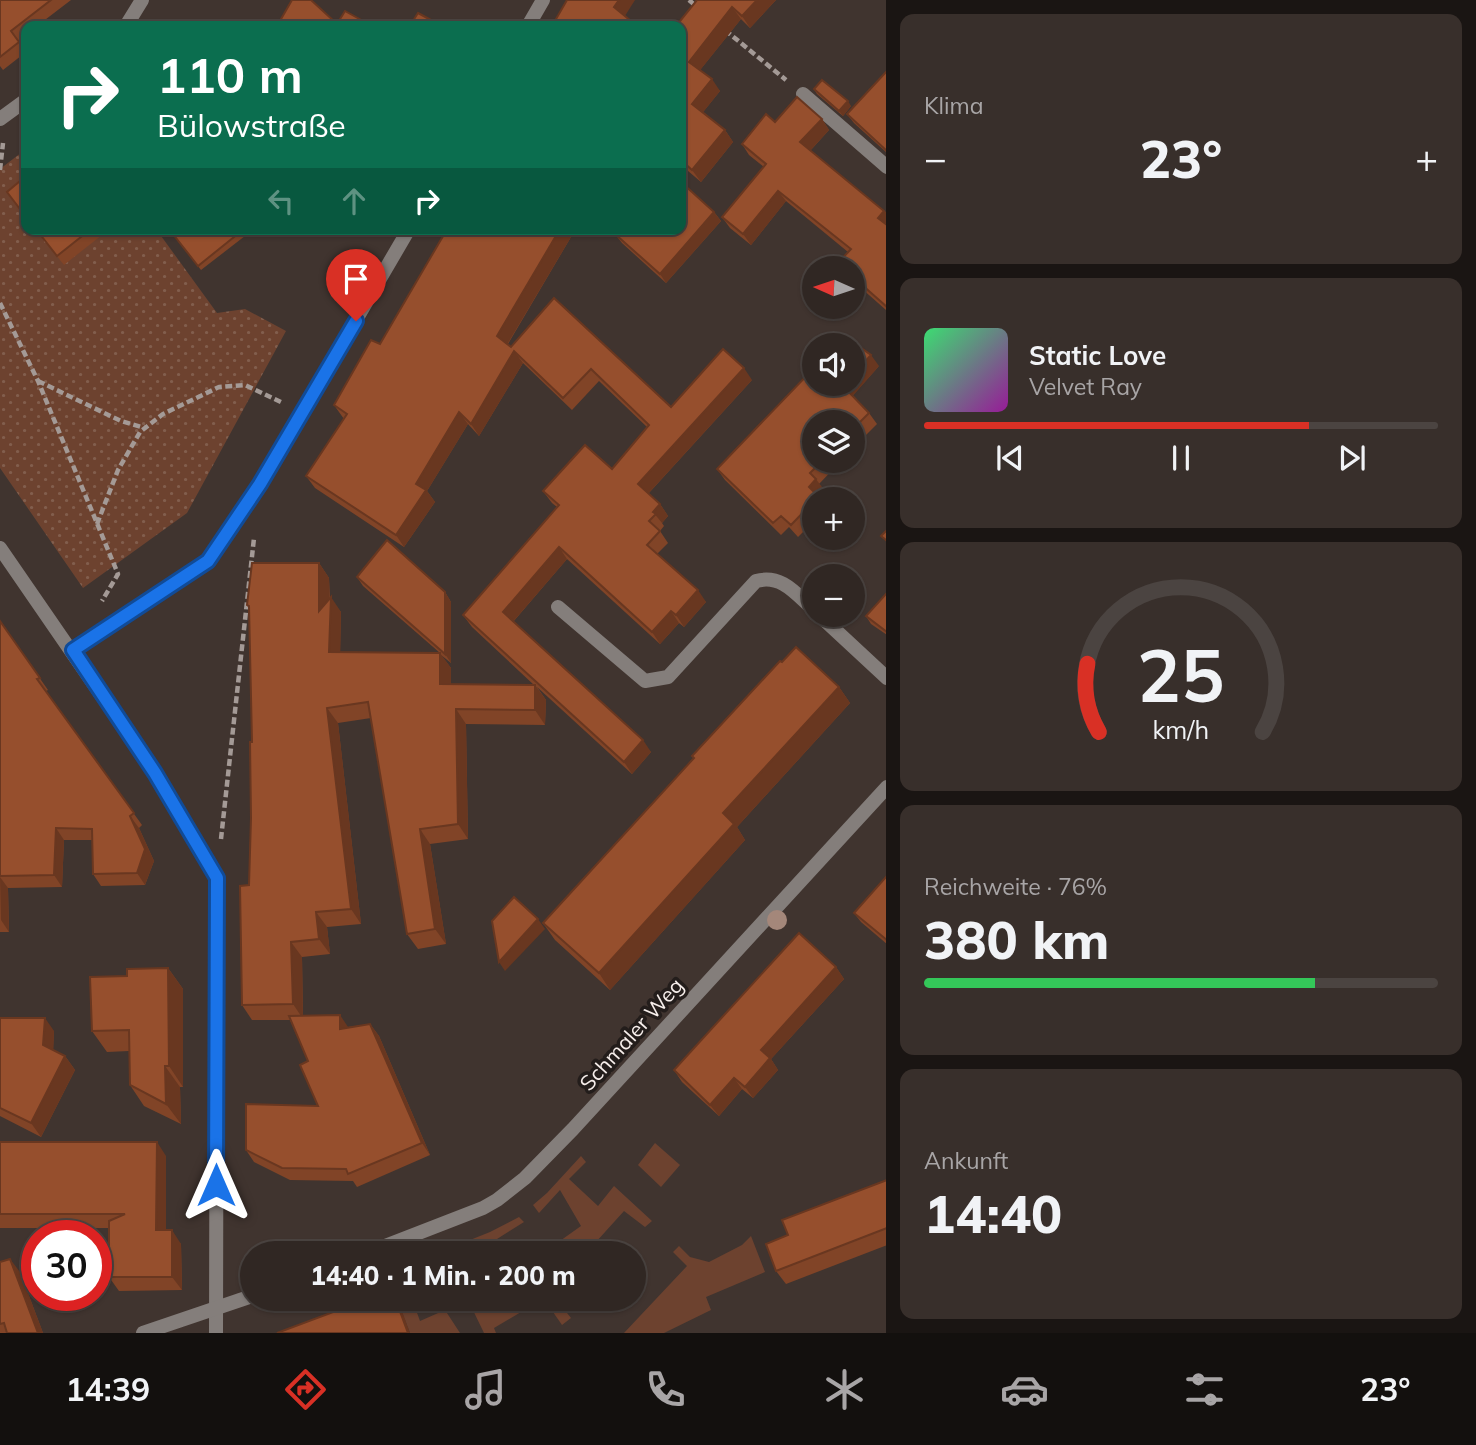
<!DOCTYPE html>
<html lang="de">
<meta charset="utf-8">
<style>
:root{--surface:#302723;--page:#382f2b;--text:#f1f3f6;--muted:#a8a5a6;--line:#4b4441;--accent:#d93025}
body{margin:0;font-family:Mulish,sans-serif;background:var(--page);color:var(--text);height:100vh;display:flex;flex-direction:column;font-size:26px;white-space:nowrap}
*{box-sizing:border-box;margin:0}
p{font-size:23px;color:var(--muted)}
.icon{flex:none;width:38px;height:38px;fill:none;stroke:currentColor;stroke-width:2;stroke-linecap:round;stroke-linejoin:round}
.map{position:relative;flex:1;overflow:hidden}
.sheet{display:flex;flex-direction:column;gap:14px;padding:14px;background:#1a1513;width:590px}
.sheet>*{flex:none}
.guide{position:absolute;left:21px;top:21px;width:665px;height:214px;border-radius:14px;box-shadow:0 2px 5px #0004,0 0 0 2px var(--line);background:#0b6e4f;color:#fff;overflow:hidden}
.needle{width:46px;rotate:273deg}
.tools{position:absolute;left:802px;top:256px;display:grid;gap:14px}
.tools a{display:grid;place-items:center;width:63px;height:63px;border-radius:50%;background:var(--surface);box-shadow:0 2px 5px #0004,0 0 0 2px var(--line);font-size:35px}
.speed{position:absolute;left:21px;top:1220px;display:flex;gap:14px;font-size:35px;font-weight:700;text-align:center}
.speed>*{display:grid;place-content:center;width:91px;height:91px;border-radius:50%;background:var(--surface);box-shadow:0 2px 5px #0004,0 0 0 2px var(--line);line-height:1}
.speed .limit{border:10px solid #d22;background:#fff;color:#111}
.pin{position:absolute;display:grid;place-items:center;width:60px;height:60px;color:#fff;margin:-72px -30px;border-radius:50% 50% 50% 0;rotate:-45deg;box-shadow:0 0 7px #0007}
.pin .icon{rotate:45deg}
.me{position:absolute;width:77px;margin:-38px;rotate:0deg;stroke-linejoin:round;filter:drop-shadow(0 0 5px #0008)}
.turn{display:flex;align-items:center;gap:24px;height:147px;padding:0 21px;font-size:32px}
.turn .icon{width:91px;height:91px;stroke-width:2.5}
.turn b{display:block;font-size:49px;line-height:60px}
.lanes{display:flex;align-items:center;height:66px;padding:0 21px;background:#0003;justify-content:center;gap:35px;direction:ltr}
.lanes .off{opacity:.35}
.big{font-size:52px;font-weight:800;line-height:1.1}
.sheet .card{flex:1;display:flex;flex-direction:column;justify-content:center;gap:10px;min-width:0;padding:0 24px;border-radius:14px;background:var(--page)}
.sheet .dial{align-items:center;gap:0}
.dial svg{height:182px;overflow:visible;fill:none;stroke:var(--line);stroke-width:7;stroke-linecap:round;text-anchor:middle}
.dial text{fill:var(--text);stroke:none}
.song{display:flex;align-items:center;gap:21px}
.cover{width:84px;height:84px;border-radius:10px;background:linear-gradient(135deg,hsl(140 70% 55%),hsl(300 70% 35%))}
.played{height:7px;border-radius:4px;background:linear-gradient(90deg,var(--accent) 75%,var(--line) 75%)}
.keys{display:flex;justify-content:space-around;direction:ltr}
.heat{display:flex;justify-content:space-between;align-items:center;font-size:38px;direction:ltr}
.charge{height:10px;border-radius:5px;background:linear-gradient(90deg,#34c759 76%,var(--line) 0)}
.trip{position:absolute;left:240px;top:1241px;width:406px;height:70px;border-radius:35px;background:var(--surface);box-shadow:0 2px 5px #0004,0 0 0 2px var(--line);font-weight:800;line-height:70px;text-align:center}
.tabs{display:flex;height:112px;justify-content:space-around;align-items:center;background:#13100e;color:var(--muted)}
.tabs .icon{width:49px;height:49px}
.tabs .selected{color:var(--accent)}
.tabs b{font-size:32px;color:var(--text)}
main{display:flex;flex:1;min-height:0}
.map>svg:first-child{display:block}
.grass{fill:#6d422f}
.park{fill:url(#park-dots)}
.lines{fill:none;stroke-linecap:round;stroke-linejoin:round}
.path{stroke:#a49a96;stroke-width:4.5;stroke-dasharray:7 3.5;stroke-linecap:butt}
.lane{stroke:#847e7b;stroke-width:14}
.street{stroke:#847e7b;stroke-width:14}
.tree{fill:#a4877a}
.wall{fill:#814427}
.shaded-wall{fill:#693720}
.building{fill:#964f2d;stroke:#693720;stroke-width:2}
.route-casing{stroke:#114b97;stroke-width:18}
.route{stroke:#1a73e8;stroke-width:12}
.labels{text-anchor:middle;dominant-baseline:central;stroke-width:7;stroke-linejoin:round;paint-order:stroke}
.street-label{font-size:21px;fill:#f6eeeb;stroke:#231d1b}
</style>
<main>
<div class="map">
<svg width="887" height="1333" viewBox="0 0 887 1333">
<defs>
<pattern id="park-dots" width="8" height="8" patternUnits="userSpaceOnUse" patternTransform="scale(1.75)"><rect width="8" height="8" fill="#6d422f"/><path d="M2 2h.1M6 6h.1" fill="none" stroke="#825e4d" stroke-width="1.8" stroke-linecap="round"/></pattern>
</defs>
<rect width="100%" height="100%" fill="#40342f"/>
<g class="grass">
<polygon points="655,1143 680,1165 661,1187 638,1165"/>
<polygon points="581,1156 586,1162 569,1179 598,1206 614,1186 652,1221 645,1227 624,1211 586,1253 543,1253 581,1226 560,1190 539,1213 533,1205 547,1193"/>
<polygon points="519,1217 524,1222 497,1239 505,1253 481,1253 478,1247 452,1253 450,1248 490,1232"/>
<polygon points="751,1236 765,1272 706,1297 711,1310 664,1333 624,1333 687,1266 673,1252 679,1246 690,1257 709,1262 742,1245"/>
<polygon points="478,1298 543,1298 543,1299 494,1328 496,1333 484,1333 469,1302"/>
<polygon points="397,1299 412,1299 420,1321 445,1310 460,1333 410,1333"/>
<polygon points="544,1299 556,1299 571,1318 562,1325"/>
</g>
<polygon class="park" points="26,149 26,229 156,229 217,313 245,309 286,331 187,513 83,588 0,468 0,169"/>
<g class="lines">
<g class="path">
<polyline points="689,0 697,7"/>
<polyline points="725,30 786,80"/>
<polyline points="0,170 3,143"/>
<polyline points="0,303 38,381 118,574 102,601"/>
<polyline points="38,381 121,421 145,428"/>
<polyline points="97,524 118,470 140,432 163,414 219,387 245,385 283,403"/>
<polyline points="221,839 254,538"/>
</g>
<g class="lane">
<path d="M558 607 645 681 668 677 756 581C782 574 796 594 814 610"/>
<polyline points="818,614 887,678"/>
</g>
<g class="street">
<polyline points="126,26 142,0"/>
<polyline points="528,26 543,0"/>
<polyline points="803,94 887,167"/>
<polyline points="0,119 26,100"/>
<polyline points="0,548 155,773 217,878 216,1333"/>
<polyline points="73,650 208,561 260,484 409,229"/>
<polyline points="367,1253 483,1208 497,1200 525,1178 573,1129 887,787"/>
<polyline points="143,1333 252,1296"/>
</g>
</g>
<circle class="tree" cx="777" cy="920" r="10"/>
<g class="wall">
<polygon points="0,0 71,0 37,26 26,26 26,35 18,41 26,52 3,70 0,66"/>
<polygon points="697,0 776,0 750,28 741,19 700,70 720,91 703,112 725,130 733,142 701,182 681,165 681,26"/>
<polygon points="887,71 887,153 854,123 847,114"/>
<polygon points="814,89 851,106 843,116 817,94"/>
<polygon points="822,119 829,130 810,151 887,213 887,311 852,280 852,268 841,268 838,263 848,252 786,201 751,245 730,228 722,217 764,167 749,155 742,144 775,122"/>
<polygon points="714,212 721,221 666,283 622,243 615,234"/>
<polygon points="35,229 106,229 107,231 64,265"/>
<polygon points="169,229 254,229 201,270"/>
<polygon points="440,229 566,229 571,237 508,344 511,347 554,298 671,407 752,380 648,494 660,504 668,516 662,523 664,526 660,531 668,543 657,554 706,602 684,627 679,623 660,644 567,559 513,622 651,752 632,774 537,687 546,700 545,725 466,724 468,839 430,844 446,944 418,949 407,934 371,718 338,723 361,924 327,927 330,954 302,957 303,1016 348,1027 370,1024 379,1036 430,1155 357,1187 353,1181 290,1180 254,1162 246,1150 318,1106 308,1061 290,1020 252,1020 242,1005 249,885 252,742 249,609 247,605 319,563 329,578 330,599 341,612 340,652 440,653 363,586 357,577 445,592 451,602 451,663 441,655 451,668 451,684 534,685 472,627 463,615 557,507 552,503 543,491 612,469 647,427 599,381 572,410 523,363 479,436 468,424 427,491 435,502 404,547 315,488 306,476 344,419 334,405 380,344 444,235"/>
<polygon points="879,366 852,396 869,413 877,424 852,449 852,422 814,460 842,460 819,484 824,490 818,496 820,499 814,499 814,521 798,537 789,527 781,535 725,480 717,469"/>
<polygon points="887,593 887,635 871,624 866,616"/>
<polygon points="0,621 48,690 46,691 142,825 139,828 154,861 145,885 101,886 93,874 92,840 64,840 62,887 8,888 9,932 0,932"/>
<polygon points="782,662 839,687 850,703 737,827 745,840 610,990 555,940 543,923 694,758 692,756"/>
<polygon points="887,876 887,944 861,922 854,913"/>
<polygon points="836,967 844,979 771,1059 778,1070 753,1098 742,1089 719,1116 682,1082 674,1070"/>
<polygon points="168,968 183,989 183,1087 180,1087 181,1124 144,1106 130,1085 129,1051 107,1052 92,1031 127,976"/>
<polygon points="0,1018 54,1031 53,1050 65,1056 75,1070 41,1137 0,1116"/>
<polygon points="0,1142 166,1156 166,1230 181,1244 182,1290 119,1291 109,1277 109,1228 0,1228"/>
<polygon points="887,1180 887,1245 786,1284 776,1271 788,1235"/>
<polygon points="0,1262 20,1272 43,1333 0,1333"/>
</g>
<g class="shaded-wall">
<polygon points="619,0 635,0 623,19 614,7"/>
<polygon points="757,0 776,0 750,28 742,16"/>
<polygon points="732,7 741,19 697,74 689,62"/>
<polygon points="712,79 720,91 700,116 692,104"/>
<polygon points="848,101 851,106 843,116 839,111"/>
<polygon points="822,119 829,130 808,153 800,142"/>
<polygon points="725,130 733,142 701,182 692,170"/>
<polygon points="778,191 786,201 751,245 743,234"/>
<polygon points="884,211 887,213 887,228 878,218"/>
<polygon points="714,212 721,221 666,283 660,274"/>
<polygon points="560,229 566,229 571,237 505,348 497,336"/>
<polygon points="514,351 523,363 479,436 471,424"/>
<polygon points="871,355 879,366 851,398 843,386 846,383 852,383 852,376"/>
<polygon points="744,368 752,380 646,496 638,484"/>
<polygon points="459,412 468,424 427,491 435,502 404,547 396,535 416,484"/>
<polygon points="816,479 824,490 817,498 809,487"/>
<polygon points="660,504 668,516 662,523 653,512"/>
<polygon points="559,547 567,559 511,624 503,612"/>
<polygon points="319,563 329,578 330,626 319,611"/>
<polygon points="698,590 706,602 684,627 676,615"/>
<polygon points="445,592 451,602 451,663 445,654"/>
<polygon points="331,597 341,612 340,667 329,652"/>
<polygon points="671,611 679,623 660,644 652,632"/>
<polygon points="440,653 451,668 451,699 440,684"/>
<polygon points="535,685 546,700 545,725 535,710"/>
<polygon points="839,687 850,703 737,827 745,840 610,990 599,973 723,813"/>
<polygon points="327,708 338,723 361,924 351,909"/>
<polygon points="456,709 466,724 468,839 458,824"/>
<polygon points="643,740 651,752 632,774 624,762"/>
<polygon points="130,816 139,828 154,861 145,885 137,873"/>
<polygon points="56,828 64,840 62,887 54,875"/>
<polygon points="420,829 430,844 446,944 435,929"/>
<polygon points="0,877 8,888 9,932 1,920"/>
<polygon points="316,912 327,927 330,954 319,939"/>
<polygon points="538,919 545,929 505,971 499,962"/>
<polygon points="291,942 302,957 303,1019 293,1004"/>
<polygon points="836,967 844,979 771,1059 778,1070 753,1098 745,1087 761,1050"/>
<polygon points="168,968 183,989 183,1087 169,1066"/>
<polygon points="340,1015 348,1027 340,1029"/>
<polygon points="45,1018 54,1031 53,1058 43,1045"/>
<polygon points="370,1024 379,1036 430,1155 422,1143"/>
<polygon points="65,1056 75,1070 41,1137 31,1123"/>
<polygon points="165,1066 180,1087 181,1124 166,1104"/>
<polygon points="734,1078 742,1089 719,1116 710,1105"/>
<polygon points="157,1142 166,1156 166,1244 156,1230"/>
<polygon points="172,1230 181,1244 182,1290 172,1277"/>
<polygon points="10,1259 20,1272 43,1333 38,1333"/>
<polygon points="395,1298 397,1298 410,1333 408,1333"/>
</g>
<g class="building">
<polygon points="0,0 51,0 11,31 19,42 0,57"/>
<polygon points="292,0 311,0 337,24 345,11 372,26 277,26"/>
<polygon points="567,0 619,0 614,7 637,26 552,26"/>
<polygon points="697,0 757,0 742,16 732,7 689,62 712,79 692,104 725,130 692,170 681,160 681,26 676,26"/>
<polygon points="418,13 442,26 400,26 403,20 411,24"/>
<polygon points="887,71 887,149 886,150 847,114"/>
<polygon points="822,80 848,101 839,111 814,89"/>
<polygon points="797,97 822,119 800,142 884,211 878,218 887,225 887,307 852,276 852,268 843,268 838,263 851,249 778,191 743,234 722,217 766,164 742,144 766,114 775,122"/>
<polygon points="26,176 26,217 7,192"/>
<polygon points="681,182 714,212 660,274 615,234 619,229 681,229"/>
<polygon points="36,229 91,229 57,256"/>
<polygon points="169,229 244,229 198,266"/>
<polygon points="443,229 560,229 497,336 511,347 554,298 671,407 723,349 744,368 638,484 660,504 653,512 656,514 649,521 660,531 647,545 698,590 676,615 671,611 652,632 559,547 503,612 643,740 624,762 463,615 559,505 543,491 585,445 612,469 649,425 591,369 563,398 514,351 471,424 459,412 416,484 426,490 396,535 306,476 347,414 334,405 371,340 380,344 446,231"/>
<polygon points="844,336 871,355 852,376 852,345 836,345"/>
<polygon points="814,368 814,383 846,383 843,386 869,413 852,430 852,422 814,422 814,460 823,460 810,473 816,479 809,487 818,496 816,499 814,499 814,501 791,525 781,516 773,523 717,469"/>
<polygon points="887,530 887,541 881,536"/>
<polygon points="387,540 445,592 445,654 357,577"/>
<polygon points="252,563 319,563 319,611 331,597 329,652 440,653 440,684 535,685 535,710 456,709 458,824 420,829 435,929 407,934 368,702 327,708 351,909 316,912 319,939 291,942 293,1004 242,1005 240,886 249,885 251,818 250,742 252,742 249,606 247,605"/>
<polygon points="887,593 887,632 866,616"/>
<polygon points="0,621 40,678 37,679 134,813 130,816 145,849 137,873 93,874 92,829 56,828 54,875 0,876"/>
<polygon points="796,647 839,687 723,813 734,824 599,973 543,923 694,758 692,756 780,661 782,662"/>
<polygon points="887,876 887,940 854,913"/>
<polygon points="514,897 538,919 499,962 492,921"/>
<polygon points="799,933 836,967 761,1050 770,1058 745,1087 734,1078 710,1105 674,1070"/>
<polygon points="168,968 169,1066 165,1066 166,1104 130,1085 129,1030 92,1031 90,977 127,976 127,969"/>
<polygon points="340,1015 340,1029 370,1024 422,1143 348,1174 346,1169 282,1168 246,1150 246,1104 318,1106 300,1065 308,1061 289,1016"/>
<polygon points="0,1018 45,1018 43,1045 65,1056 31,1123 0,1108"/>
<polygon points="0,1142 157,1142 156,1230 172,1230 172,1277 109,1277 109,1221 125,1214 0,1214"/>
<polygon points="887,1180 887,1228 776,1271 766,1244 788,1235 782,1220"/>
<polygon points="10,1259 38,1333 7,1333 4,1323 0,1324 0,1262"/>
<polygon points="362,1298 395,1298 408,1333 277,1333 363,1301"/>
</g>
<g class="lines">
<g class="route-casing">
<polyline id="route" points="216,1185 217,878 155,773 73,650 208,561 260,484 356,321"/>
</g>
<use href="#route" class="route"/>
</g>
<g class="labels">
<g class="street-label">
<text transform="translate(631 1034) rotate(-48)">Schmaler Weg</text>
</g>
</g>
</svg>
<div class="tools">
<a><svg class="needle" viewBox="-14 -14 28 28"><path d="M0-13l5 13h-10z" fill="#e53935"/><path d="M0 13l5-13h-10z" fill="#a8a5a6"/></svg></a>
<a><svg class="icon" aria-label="sound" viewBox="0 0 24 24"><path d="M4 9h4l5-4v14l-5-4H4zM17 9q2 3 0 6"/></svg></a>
<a><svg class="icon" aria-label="layers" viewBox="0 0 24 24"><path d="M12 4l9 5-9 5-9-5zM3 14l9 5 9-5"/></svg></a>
<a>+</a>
<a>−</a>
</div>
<div class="speed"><div class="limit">30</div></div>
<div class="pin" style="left:356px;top:321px;background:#d93025"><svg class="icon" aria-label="arrive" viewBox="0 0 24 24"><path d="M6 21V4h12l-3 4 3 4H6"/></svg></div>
<svg class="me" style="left:216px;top:1185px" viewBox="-20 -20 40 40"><path d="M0-17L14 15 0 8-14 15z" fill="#1a73e8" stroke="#fff" stroke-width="4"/></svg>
<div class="trip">14:40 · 1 Min. · 200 m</div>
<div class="guide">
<div class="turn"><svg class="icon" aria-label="right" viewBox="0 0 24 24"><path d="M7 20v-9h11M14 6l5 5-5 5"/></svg><div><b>110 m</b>Bülowstraße</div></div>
<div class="lanes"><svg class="icon off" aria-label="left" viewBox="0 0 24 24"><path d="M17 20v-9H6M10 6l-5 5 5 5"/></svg><svg class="icon off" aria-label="ahead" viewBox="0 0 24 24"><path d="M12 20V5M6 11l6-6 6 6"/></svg><svg class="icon" aria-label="right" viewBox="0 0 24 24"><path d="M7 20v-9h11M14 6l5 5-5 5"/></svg></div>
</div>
</div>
<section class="sheet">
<div class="card"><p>Klima</p>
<div class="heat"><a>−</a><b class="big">23°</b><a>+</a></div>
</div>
<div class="card">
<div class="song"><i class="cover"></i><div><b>Static Love</b><p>Velvet Ray</p></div></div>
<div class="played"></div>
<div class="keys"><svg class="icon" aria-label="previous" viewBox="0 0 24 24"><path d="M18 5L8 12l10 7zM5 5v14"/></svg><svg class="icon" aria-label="pause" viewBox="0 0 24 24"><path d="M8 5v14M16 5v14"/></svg><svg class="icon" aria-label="next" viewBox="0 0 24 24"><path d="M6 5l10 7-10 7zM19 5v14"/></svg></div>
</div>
<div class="card dial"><svg viewBox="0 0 100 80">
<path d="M14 69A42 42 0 1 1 86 69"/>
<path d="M14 69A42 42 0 0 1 9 39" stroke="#d93025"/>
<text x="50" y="56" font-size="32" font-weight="700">25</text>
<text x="50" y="72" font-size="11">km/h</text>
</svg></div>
<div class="card"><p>Reichweite · 76%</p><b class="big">380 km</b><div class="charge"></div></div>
<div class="card"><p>Ankunft</p><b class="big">14:40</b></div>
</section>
</main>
<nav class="tabs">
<b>14:39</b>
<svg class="icon selected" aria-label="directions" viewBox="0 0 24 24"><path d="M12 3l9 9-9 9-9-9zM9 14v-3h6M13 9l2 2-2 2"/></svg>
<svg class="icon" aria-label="music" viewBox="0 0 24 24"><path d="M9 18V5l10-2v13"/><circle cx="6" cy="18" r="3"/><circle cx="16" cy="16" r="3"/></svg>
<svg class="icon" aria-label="phone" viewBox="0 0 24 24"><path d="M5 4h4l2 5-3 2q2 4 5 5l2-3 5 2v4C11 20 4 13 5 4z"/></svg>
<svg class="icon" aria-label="climate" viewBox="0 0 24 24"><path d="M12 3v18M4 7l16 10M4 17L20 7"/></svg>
<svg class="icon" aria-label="car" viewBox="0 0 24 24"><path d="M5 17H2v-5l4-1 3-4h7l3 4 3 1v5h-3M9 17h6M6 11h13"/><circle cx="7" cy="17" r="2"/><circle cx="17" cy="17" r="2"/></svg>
<svg class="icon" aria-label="filters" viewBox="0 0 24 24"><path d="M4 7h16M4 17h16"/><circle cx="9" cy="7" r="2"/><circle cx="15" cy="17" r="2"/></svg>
<b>23°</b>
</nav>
